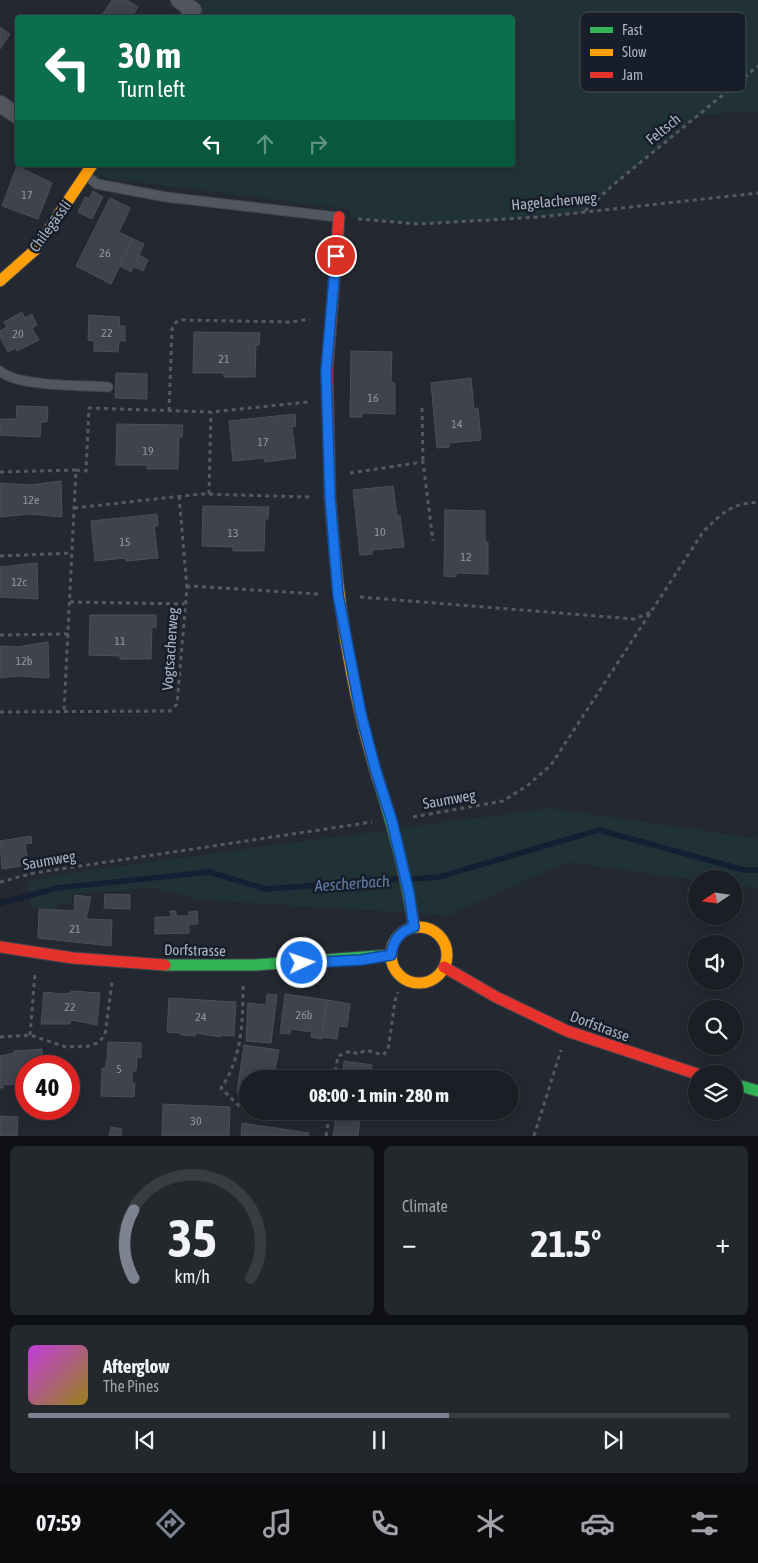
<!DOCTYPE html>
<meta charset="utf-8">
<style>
:root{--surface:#1b1e24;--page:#24272c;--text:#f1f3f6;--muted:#a0a2a6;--line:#393c41;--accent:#7c8290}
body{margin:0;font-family:"Asap Condensed",sans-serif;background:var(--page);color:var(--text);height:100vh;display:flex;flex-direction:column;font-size:19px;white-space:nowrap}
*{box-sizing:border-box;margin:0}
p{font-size:16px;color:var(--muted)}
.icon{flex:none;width:28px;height:28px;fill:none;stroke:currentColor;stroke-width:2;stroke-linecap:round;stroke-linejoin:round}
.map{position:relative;height:1136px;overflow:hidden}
.side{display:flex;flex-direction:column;gap:10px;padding:10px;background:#0f1014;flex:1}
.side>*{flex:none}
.guide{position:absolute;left:15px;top:15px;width:500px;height:152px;border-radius:5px;box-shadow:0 2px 12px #0003,0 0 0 1px var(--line);background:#0b6e4f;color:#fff;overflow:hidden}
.needle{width:32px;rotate:257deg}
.tools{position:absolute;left:688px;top:870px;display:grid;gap:10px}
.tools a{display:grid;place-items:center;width:55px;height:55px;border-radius:50%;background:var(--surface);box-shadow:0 2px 12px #0003,0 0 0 1px var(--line);font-size:25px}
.speed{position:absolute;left:15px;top:1055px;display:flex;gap:10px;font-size:25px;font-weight:700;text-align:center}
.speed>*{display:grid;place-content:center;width:65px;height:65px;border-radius:50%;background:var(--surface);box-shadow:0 2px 12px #0003,0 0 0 1px var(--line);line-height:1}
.speed .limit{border:8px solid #d22;background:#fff;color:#111}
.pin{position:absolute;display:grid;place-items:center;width:42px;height:42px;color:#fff;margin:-21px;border:2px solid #fff;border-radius:50%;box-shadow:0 1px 5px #0007}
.me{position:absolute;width:55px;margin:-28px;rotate:87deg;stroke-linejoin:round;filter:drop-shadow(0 0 4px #0008)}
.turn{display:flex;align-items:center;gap:18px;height:105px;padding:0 20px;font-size:22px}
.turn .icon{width:65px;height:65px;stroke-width:2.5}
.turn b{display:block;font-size:35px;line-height:42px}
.lanes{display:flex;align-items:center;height:48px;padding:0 20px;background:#0003;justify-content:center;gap:25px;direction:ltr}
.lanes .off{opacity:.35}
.big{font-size:38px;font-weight:700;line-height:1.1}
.side .widget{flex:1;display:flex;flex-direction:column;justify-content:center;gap:8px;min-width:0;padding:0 18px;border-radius:8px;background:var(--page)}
.side .dial{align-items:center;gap:0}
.dial svg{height:130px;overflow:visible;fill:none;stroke:var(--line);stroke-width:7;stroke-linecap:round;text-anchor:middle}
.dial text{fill:var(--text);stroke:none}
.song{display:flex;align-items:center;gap:15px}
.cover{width:60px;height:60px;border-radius:8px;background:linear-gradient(135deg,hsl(290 70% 55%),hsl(50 70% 35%))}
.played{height:5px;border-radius:2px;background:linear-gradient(90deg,var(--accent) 60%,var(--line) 60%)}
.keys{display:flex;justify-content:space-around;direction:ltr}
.heat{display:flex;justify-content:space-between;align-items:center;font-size:28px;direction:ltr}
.side .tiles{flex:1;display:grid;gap:10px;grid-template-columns:1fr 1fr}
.widget:last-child{grid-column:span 2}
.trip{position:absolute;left:239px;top:1070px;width:280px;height:50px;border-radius:25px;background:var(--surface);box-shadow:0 2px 12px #0003,0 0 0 1px var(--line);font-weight:700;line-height:50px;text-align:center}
.tab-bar{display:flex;height:80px;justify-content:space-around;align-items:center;background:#0b0c0e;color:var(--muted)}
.tab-bar .icon{width:35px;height:35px}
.tab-bar .on{color:var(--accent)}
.tab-bar b{font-size:22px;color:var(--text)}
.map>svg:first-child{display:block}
.green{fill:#213236}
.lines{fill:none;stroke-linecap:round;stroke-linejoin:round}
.stream{stroke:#141f33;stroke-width:5.5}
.building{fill:#3e434c;stroke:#4a5058}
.lane-casing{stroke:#41454d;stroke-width:11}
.street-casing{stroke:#41454d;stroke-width:18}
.fast-casing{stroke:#41454d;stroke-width:13}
.slow-casing{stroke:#41454d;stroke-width:13}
.jam-casing{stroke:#41454d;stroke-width:13}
.path{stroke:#555a61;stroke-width:3;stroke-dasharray:4 4;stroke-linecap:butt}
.lane{stroke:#52575f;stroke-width:9}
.street{stroke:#52575f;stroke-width:16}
.fast{stroke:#30b455;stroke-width:11}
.slow{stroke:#ff9f0a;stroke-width:11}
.jam{stroke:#e5322d;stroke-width:11}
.route-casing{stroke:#114b97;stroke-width:12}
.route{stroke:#1a73e8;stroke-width:9}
.labels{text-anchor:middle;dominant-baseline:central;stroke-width:5;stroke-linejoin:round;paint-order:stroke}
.number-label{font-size:12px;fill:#9097a6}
.street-label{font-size:15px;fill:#abb3c4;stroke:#171e2a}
.water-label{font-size:16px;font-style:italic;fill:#627ba5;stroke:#171e2a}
.key{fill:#171e2a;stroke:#434b58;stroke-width:1}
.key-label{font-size:14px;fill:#abb3c4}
</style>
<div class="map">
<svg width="758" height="1136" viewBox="0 0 758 1136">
<rect width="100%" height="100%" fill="#242830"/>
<g class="green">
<polygon points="197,0 758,0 758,111 699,115 613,185 585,212 540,217 419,224 351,218 349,209 97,177 92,165 512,165 512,18 182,17"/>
<polygon points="550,808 758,839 758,889 734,885 734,879 696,880 567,862 449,915 202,900 154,888 72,894 71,904 57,904 57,909 31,908 27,881 70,873"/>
</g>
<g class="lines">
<g class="stream">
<polyline points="412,879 439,877 599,830 744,870 758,870"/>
<polyline points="0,903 57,888 209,872 266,889 400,879"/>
</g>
</g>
<g class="building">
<polygon points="112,0 127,0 138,7 131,18 100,18"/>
<polygon points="0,27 10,34 0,49"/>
<polygon points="17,166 52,183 38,219 2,206"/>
<polygon points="93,191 103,197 92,219 78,212 85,197 89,199"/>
<polygon points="110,198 130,208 119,232 133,239 111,284 76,266"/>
<polygon points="133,239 144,244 131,272 120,266"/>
<polygon points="139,255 148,260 143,271 134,267"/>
<polygon points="22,312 25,318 32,314 37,325 32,328 39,340 17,351 16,348 8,352 0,337 0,331 7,327 4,322"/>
<polygon points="89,315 120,317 119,326 125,326 125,341 119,341 118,352 94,351 94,341 88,340"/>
<polygon points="194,332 260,333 259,345 256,345 255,377 224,377 224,373 193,373"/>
<polygon points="351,351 392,352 391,382 395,383 395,414 362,413 362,417 350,417"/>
<polygon points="116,373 147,374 147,399 115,398"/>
<polygon points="471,378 474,409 478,408 481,440 449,443 449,447 437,448 431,383"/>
<polygon points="17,406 48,407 47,422 41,422 40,437 0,435 0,419 16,419"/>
<polygon points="295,414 296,426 292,427 296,458 265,462 264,458 233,461 229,421"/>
<polygon points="117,424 183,425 182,437 179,437 178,469 147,469 147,465 116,465"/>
<polygon points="61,481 62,517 30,514 0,517 0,483 30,485"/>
<polygon points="393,486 397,516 400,516 404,547 372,550 372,554 360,555 353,490"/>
<polygon points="203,506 269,507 268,519 265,519 264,551 233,551 233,547 202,546"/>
<polygon points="445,510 485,511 485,542 488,542 488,574 456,573 456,577 444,576"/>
<polygon points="157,514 158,526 154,526 158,558 126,561 126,558 95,561 91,521"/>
<polygon points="37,563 38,599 0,597 0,567"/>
<polygon points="90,615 156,615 156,628 152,627 151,659 120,659 120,656 89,655"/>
<polygon points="48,642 49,678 17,676 0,678 0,646 17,647"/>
<polygon points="31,836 32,843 25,844 28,865 2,869 0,841"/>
<polygon points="105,894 130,895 130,909 104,908"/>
<polygon points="75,895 91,897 86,919 112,920 111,946 38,938 39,909 74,911"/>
<polygon points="170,911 176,911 176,916 189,916 189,912 197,911 198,924 189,924 189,933 155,934 155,917 171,917"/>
<polygon points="71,991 100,993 97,1025 71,1020 70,1024 41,1024 44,992 63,994 71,993"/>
<polygon points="267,994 277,995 271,1043 246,1041 248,1003 266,1005"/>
<polygon points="285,994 327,1000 322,1039 311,1037 312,1032 291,1029 290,1034 280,1033"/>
<polygon points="169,998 236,1002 234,1036 220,1035 220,1037 195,1033 195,1036 181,1035 181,1033 167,1032"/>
<polygon points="327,1000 350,1004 347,1027 339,1026 337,1039 322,1037"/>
<polygon points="108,1042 141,1043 141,1058 137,1057 136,1071 132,1071 132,1083 135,1083 134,1097 101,1096 102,1068 105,1068 107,1060"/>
<polygon points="244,1045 279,1050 273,1079 248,1079 248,1094 237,1093"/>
<polygon points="42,1049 43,1066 26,1066 26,1079 16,1080 16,1084 3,1085 3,1088 0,1088 0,1056 14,1053 14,1051"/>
<polygon points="344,1061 372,1065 370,1079 342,1079"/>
<polygon points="163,1104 230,1107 229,1136 162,1136"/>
<polygon points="337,1114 360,1117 358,1136 333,1136"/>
<polygon points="0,1116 18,1117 17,1136 0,1136"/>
<polygon points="242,1123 309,1133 308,1136 241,1136"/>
<polygon points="111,1127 122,1129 121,1136 109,1136"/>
</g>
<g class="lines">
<g class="lane-casing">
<g id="lane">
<polyline points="86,175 97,184 166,197 337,217"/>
<path d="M0 371C18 387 82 385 108 387"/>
</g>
</g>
<g class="street-casing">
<g id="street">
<polyline points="179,0 193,10 188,18"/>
<polyline points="0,104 18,116"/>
</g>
</g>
<g class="fast-casing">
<g id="fast">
<path d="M377 776C393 825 406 875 414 927"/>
<polyline points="165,965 255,965 391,955"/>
<polyline points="734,1084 758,1091"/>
</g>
</g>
<g class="slow-casing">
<g id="slow">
<polyline points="0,281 35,250 92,165"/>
<path d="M335 555C341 626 356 707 377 776"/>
<circle cx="419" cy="955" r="28"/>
</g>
</g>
<g class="jam-casing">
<g id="jam">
<polyline points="335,555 330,497 327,371 339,217"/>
<polyline points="0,947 73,958 165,965"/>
<polyline points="444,967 496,997 567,1031 697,1074"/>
</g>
</g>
<g class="path">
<polyline points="585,211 613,185 758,66"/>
<polyline points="358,219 419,224 540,217 758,193"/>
<polyline points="422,408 423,462"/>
<polyline points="169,411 172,329 176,322 182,320 291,322 310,319"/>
<polyline points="76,470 86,471 89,408 211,412 308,402"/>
<polyline points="0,472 76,470 64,711"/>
<polyline points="350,473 423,462 433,541"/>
<polyline points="209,494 211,412"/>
<polyline points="179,496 187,588"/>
<polyline points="74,508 201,494 310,497"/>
<polyline points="0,556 72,553"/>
<polyline points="360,597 634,619 651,612"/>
<polyline points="70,602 184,604"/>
<polyline points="0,635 68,634"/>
<polyline points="0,712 170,711 177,704 187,588 190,586 318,594"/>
<path d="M413 817 503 801 528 785 551 765 703 532C719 516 733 501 758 503"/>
<polyline points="0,882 34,873 372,822"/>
<path d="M243 986C243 1022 242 1058 221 1088L239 1106 248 1109"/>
<polyline points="30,1035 35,973"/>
<polyline points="0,1037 30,1035 66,1047 90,1046 99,1042 105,1035 112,982"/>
<polyline points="334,1079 338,1056 351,1051 358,1054 366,1050 383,1055 388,1050 395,1001 398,992"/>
<polyline points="254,1111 287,1118 293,1111"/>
<polyline points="326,1136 330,1111"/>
<polyline points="534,1136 561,1050"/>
</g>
<use href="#lane" class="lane"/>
<use href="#street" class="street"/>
<use href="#fast" class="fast"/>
<use href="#slow" class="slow"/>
<use href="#jam" class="jam"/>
</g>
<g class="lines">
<g class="route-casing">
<path id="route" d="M302 963 361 960 391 955C393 940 400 931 414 927L409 893 392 821 375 768 361 714 338 595 330 497 326 371 336 256"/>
</g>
<use href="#route" class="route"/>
</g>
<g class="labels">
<g class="number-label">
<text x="27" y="195">17</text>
<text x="105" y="253">26</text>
<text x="107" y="333">22</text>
<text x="18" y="334">20</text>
<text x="224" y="359">21</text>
<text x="373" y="398">16</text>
<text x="457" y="424">14</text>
<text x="263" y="442">17</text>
<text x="148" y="451">19</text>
<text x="31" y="500">12e</text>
<text x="380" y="532">10</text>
<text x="233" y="533">13</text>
<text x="125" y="542">15</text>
<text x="466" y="557">12</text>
<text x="19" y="582">12c</text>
<text x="120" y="641">11</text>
<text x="24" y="661">12b</text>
<text x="75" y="929">21</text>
<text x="70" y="1007">22</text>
<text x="304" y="1015">26b</text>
<text x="201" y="1017">24</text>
<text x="119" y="1069">5</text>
<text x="196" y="1121">30</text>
</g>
<g class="street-label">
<text transform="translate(663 129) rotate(-39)">Feltsch</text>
<text transform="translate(554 201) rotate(-5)">Hagelacherweg</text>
<text transform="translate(50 226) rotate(-54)">Chilegässli</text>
<text transform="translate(170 649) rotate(-86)">Vogtsacherweg</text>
<text transform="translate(449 799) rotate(-10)">Saumweg</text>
<text transform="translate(49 860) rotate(-10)">Saumweg</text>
<text transform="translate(195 950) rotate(1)">Dorfstrasse</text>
<text transform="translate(600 1026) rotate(20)">Dorfstrasse</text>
</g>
<g class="water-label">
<text transform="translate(352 883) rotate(-4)">Aescherbach</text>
</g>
</g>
<rect x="580" y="12" width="166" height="80" rx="8" class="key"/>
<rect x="590" y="27" width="23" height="6" fill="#30b455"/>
<rect x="590" y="49" width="23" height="7" fill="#ff9f0a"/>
<rect x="590" y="72" width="23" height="6" fill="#e5322d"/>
<g class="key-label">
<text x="622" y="35">Fast</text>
<text x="622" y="57">Slow</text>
<text x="622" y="80">Jam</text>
</g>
</svg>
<div class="tools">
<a><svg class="needle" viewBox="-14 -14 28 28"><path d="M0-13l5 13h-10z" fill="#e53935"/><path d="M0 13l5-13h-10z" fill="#a0a2a6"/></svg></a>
<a><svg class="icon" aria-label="sound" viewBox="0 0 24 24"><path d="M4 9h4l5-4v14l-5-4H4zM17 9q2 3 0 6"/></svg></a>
<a><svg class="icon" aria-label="search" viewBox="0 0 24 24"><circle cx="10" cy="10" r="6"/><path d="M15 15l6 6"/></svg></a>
<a><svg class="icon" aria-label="layers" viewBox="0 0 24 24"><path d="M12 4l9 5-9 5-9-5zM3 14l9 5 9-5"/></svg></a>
</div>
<div class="speed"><div class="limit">40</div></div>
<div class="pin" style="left:336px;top:256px;background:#d93025"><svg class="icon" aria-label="arrive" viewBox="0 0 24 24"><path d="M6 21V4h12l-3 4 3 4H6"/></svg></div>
<svg class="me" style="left:302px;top:963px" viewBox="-20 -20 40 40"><circle r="17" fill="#1a73e8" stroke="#fff" stroke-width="3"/><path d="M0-11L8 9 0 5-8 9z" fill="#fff"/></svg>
<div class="trip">08:00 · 1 min · 280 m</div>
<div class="guide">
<div class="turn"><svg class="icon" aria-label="left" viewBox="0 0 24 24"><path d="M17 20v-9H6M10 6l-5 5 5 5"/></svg><div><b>30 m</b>Turn left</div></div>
<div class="lanes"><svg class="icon" aria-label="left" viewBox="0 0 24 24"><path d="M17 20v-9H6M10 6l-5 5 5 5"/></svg><svg class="icon off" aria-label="ahead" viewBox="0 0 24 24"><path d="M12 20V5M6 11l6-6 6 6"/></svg><svg class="icon off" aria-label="right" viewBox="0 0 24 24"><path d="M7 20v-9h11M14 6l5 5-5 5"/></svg></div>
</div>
</div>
<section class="side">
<div class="tiles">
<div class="widget dial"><svg viewBox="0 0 100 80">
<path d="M14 69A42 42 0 1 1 86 69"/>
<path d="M14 69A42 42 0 0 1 14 27" stroke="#7c8290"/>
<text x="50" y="56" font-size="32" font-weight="700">35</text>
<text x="50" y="72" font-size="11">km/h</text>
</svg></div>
<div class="widget"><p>Climate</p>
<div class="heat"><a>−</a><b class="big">21.5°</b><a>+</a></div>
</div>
<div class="widget">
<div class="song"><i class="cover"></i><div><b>Afterglow</b><p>The Pines</p></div></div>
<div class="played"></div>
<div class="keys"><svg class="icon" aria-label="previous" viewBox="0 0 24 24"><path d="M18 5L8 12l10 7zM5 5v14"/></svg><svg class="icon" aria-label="pause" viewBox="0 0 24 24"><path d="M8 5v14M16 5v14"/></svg><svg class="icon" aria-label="next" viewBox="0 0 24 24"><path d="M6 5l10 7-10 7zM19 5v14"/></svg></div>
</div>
</div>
</section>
<nav class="tab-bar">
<b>07:59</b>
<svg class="icon on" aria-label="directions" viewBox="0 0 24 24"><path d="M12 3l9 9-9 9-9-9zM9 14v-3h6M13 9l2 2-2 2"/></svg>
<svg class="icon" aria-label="music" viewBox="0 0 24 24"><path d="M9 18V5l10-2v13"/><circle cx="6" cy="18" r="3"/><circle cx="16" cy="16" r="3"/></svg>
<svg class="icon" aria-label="phone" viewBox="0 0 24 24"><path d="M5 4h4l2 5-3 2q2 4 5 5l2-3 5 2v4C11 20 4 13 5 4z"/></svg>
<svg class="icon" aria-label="climate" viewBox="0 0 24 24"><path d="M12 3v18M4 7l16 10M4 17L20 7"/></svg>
<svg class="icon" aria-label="car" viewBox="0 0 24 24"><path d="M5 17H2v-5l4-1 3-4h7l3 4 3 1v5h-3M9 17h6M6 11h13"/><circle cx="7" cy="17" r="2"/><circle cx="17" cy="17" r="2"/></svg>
<svg class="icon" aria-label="filters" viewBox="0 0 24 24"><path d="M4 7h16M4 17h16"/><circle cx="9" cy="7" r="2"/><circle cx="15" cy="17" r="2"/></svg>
</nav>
